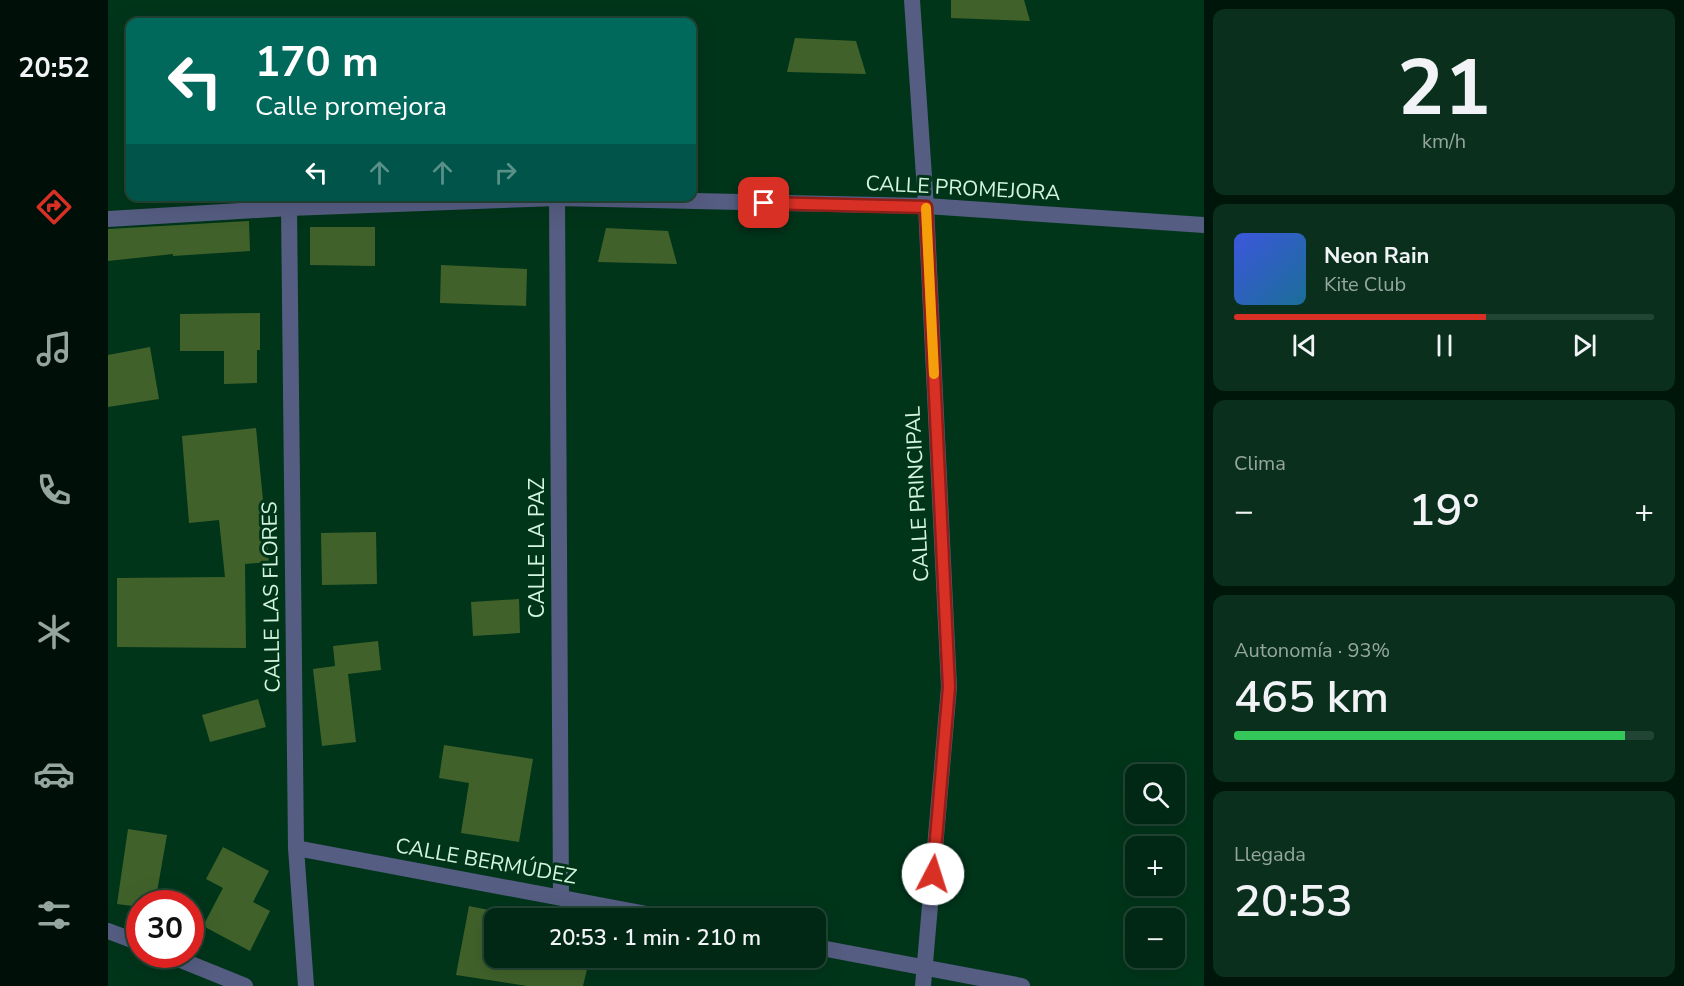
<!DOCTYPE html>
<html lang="es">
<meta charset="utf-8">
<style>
:root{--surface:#002814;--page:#0a301d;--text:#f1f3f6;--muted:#95a6a0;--line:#224434;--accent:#d93025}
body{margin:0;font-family:"Nunito Sans",sans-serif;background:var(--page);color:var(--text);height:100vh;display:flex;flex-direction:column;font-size:22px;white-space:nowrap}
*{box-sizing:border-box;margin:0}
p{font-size:20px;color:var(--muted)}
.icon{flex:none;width:33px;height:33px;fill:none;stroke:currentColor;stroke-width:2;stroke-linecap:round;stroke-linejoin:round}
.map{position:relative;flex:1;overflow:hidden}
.panel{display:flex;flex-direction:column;gap:9px;padding:9px;background:#00160b;width:480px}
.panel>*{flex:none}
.top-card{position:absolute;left:18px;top:18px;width:570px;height:183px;border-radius:12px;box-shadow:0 6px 24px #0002,0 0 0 2px var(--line);background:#00695c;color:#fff;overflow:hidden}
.buttons{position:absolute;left:1017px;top:764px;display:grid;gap:12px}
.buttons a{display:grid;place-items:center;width:60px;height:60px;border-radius:12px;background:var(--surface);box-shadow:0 6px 24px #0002,0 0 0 2px var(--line);font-size:30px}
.speed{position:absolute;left:18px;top:890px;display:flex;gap:12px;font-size:30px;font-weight:700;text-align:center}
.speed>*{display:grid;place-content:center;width:78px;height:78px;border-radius:50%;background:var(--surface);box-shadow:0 6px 24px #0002,0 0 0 2px var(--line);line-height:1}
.speed .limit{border:9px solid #d22;background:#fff;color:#111}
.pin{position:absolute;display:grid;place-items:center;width:51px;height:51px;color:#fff;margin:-26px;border-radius:12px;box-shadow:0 3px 9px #0006}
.me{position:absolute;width:66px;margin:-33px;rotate:5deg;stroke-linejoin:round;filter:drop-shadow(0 0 4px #0008)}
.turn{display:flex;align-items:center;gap:21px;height:126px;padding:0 30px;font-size:27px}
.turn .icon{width:78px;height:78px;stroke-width:2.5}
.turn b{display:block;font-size:42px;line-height:51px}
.lanes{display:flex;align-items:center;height:57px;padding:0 30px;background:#0003;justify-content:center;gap:30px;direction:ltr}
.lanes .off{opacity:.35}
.big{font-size:45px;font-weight:600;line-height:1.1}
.panel .card{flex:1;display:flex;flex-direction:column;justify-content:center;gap:9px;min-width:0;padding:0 21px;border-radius:12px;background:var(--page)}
.panel .dial{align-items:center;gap:0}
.dial b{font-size:78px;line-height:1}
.song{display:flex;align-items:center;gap:18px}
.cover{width:72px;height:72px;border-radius:9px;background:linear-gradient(135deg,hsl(230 70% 55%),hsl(200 70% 35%))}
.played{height:6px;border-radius:3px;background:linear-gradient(90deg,var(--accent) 60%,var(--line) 60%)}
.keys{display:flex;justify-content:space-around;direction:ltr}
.heat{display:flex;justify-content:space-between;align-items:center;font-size:33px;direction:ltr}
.charge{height:9px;border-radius:4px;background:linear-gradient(90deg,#34c759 93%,var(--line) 0)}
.trip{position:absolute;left:376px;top:908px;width:342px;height:60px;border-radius:12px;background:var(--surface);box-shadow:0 6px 24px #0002,0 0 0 2px var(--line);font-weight:600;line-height:60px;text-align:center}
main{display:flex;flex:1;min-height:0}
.tabs{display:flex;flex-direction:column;width:108px;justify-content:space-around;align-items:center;background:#001008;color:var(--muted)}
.tabs .icon{width:42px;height:42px}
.tabs .selected{color:var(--accent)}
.tabs b{font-size:27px;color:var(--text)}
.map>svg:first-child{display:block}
.building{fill:#40622a}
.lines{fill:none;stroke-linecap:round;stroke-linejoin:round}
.minor{stroke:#555d82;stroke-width:16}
.route-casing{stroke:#8d1f18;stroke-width:15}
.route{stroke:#d93025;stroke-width:10}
.slow{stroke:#f59e0b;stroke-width:10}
.labels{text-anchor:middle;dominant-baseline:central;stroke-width:6;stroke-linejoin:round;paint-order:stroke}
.street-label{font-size:21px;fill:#d4f5dd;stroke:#00351a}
</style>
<main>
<nav class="tabs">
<b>20:52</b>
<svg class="icon selected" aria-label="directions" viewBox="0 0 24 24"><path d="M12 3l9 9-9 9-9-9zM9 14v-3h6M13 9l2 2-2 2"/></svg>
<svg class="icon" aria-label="music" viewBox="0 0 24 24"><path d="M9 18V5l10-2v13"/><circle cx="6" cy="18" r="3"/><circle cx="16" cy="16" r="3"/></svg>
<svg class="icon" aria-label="phone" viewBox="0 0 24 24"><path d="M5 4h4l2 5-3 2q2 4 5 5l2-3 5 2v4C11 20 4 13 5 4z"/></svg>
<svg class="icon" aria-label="climate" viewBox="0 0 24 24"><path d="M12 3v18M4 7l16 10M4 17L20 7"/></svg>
<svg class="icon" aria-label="car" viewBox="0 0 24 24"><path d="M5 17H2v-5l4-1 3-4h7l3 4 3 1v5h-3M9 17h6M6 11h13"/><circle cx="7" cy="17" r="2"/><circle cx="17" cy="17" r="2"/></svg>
<svg class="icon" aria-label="filters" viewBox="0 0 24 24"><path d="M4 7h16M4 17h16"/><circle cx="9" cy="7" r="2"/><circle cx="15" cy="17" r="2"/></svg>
</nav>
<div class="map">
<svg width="1096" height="986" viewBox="0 0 1096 986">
<rect width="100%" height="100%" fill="#00351a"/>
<g class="building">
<polygon points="843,0 916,0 922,21 843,18"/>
<polygon points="687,38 748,41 758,74 679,72"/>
<polygon points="141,221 142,251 65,256 65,254 0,261 0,229"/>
<polygon points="202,227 267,227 267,266 202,265"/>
<polygon points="498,228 560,231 569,264 490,262"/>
<polygon points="333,265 419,269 418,306 332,303"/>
<polygon points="152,313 152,350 149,350 149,383 116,384 116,351 72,351 72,314"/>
<polygon points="42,347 51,399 0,407 0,355"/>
<polygon points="148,428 161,562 137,564 138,648 9,647 9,578 117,577 111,520 81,523 74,436"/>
<polygon points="268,532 269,584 214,585 213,533"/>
<polygon points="411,599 412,633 365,636 363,602"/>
<polygon points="270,641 273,670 240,674 248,742 214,746 205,669 227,666 225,646"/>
<polygon points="150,699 158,727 102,742 94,715"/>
<polygon points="336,745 425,759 411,842 353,833 361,783 331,778"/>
<polygon points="20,829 59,835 47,903 32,903 32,907 9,904"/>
<polygon points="115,847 161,871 145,902 162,911 142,951 95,926 115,888 98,879"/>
<polygon points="361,906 401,914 400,918 387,918 387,957 482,957 475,986 419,986 348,975"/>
</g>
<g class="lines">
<g class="minor">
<polyline points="804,0 818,206 841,687 815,986"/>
<polyline points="449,198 453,897"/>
<polyline points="181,208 188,848 198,986"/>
<polyline points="0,219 181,208 449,198 818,206 1096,225"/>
<polyline points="188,848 560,918"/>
<polyline points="0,931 32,943"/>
<polyline points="708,947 914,986"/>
<polyline points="58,954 137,986"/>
</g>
</g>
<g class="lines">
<g class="route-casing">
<polyline id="route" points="656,203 818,207 841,687 825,874"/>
</g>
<use href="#route" class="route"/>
<polyline class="slow" points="818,208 826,374"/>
</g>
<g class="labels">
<g class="street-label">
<text transform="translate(855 188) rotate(3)">CALLE PROMEJORA</text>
<text transform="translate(809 494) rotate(-93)">CALLE PRINCIPAL</text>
<text transform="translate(429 548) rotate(-90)">CALLE LA PAZ</text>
<text transform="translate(163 597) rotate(-91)">CALLE LAS FLORES</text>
<text transform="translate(378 861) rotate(10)">CALLE BERMÚDEZ</text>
</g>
</g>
</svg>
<div class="buttons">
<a><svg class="icon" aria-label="search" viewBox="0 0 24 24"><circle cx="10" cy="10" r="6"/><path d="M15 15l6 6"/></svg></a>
<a>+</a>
<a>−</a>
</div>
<div class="speed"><div class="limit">30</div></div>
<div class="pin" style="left:656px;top:203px;background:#d93025"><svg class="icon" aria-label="arrive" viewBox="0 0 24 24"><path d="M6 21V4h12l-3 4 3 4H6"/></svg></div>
<svg class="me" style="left:825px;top:874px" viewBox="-20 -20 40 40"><circle r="19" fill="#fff"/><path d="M0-13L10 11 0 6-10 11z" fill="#d93025"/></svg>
<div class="trip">20:53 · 1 min · 210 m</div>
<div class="top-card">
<div class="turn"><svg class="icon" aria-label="left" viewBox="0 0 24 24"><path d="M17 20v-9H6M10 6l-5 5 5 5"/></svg><div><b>170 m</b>Calle promejora</div></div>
<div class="lanes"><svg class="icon" aria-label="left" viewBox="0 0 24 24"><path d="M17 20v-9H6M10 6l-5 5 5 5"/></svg><svg class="icon off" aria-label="ahead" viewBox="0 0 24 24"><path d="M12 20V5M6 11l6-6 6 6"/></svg><svg class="icon off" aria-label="ahead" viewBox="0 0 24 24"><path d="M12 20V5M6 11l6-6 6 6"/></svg><svg class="icon off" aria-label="right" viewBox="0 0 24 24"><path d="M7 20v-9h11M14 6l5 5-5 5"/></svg></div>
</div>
</div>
<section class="panel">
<div class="card dial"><b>21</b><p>km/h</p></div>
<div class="card">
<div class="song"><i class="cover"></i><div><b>Neon Rain</b><p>Kite Club</p></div></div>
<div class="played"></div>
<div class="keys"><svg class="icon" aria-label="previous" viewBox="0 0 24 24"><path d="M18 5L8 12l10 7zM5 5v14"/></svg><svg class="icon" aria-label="pause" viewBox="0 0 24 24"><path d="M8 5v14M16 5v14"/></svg><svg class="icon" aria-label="next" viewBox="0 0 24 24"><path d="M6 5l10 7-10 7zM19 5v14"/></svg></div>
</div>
<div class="card"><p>Clima</p>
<div class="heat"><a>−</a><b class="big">19°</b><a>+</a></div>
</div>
<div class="card"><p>Autonomía · 93%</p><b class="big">465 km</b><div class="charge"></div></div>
<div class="card"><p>Llegada</p><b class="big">20:53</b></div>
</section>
</main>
